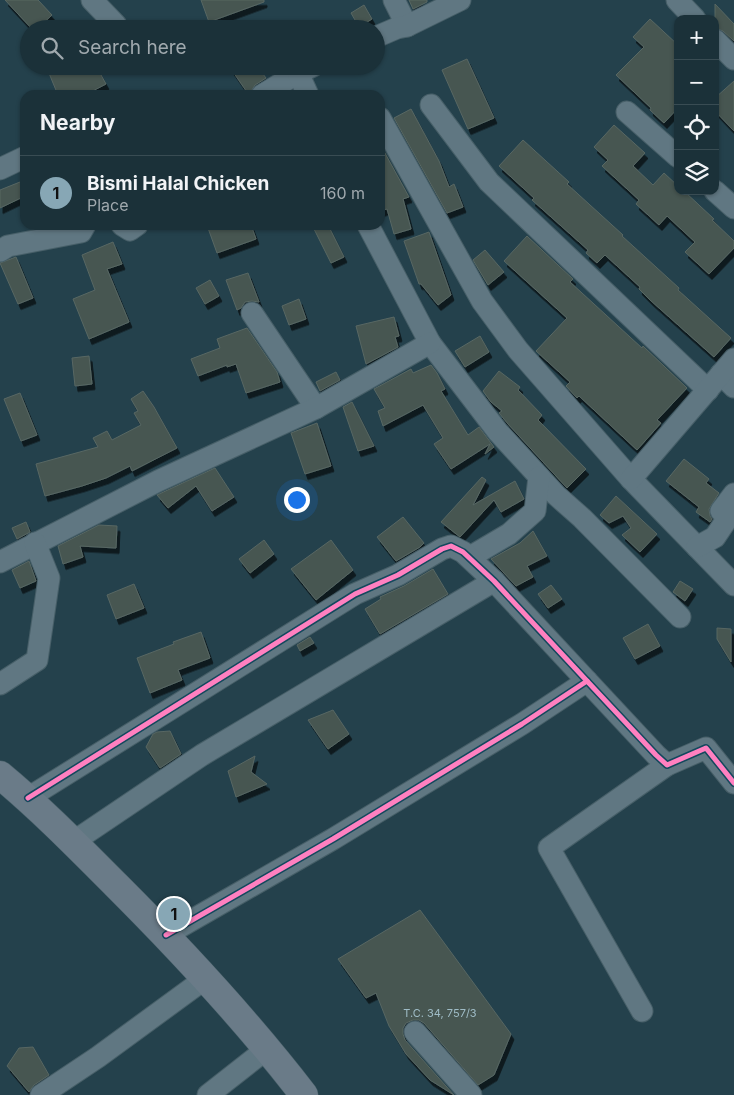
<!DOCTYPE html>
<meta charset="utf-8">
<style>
:root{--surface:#1b3139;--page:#283d44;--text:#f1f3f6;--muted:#a0a9ae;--line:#394c53;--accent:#87a7b5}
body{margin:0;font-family:Inter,sans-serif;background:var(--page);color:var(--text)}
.controls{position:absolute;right:15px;top:15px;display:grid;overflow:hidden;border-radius:10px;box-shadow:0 1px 4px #0004}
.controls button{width:45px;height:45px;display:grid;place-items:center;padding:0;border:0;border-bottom:1px solid var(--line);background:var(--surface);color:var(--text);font:25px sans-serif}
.you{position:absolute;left:296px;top:499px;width:18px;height:18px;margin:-12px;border:4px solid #fff;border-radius:50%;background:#1a73e8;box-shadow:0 0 0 8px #1a73e833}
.badge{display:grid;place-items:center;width:32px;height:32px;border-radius:50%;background:var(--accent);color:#111;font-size:16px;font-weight:700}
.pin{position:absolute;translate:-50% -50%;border:2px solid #fff;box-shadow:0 1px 5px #0006}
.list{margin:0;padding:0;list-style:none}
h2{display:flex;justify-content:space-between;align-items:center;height:65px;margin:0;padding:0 20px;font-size:21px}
h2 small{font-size:16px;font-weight:400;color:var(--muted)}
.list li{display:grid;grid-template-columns:32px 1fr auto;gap:15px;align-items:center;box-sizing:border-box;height:75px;padding:0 20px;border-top:1px solid var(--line)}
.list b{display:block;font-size:19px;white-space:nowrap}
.list p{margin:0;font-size:16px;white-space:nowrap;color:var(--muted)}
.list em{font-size:16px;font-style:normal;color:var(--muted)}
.icon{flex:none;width:28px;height:28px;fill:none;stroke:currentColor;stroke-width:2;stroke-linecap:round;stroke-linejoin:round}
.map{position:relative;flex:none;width:734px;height:1095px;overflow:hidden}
.search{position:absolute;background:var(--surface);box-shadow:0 1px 4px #0004;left:20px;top:20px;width:365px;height:55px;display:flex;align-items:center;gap:12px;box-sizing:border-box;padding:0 18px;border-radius:28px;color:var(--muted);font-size:19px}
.panel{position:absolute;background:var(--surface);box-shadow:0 1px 4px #0004;left:20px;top:90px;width:365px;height:140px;border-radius:15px}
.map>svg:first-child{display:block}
</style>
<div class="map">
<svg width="734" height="1095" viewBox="0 0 734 1095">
<defs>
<filter id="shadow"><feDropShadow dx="3" dy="5.5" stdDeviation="0" flood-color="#0009"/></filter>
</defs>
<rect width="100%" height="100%" fill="#24414c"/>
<g fill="#465651" stroke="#586763" filter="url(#shadow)">
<polygon points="5,0 38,0 52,15 37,29 32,29"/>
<polygon points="201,0 264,0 264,2 209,22"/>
<polygon points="409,0 427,0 427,2 413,9"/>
<polygon points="715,4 734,24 734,41 723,31 715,28"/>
<polygon points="364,5 372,19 359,27 351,13"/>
<polygon points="650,19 678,45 678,108 664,123 650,110 651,108 616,75 644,47 633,37"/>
<polygon points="467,59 494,118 468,129 442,70"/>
<polygon points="46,66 96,66 106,84 85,95 58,95"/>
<polygon points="229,66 257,66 266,78 255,85 249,95"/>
<polygon points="734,81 734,131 715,111 715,98"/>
<polygon points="411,109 439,161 449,187 454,184 463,207 447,213 394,118"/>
<polygon points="614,125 645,153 633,166 653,185 664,173 678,186 678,191 684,191 714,219 712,220 734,241 734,248 709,274 685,252 695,242 667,216 659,225 636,204 639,200 602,166 608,160 594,147"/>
<polygon points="523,140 569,182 567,184 623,235 622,236 679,288 678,290 731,338 714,357 650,300 639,289 640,287 605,255 597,263 586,253 588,250 532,200 534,198 499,166"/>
<polygon points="380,144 409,197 403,199 411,229 394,234 387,209 380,211"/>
<polygon points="25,180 25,196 0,208 0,190"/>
<polygon points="216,225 251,225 256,239 217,253 208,228"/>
<polygon points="312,225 328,225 344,257 331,263"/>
<polygon points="429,232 451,295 438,305 421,284 419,284 404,241"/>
<polygon points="527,236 573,279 570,282 642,348 643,346 687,388 657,420 661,423 637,450 579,396 577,398 566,386 570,382 536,351 567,318 504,261"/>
<polygon points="113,242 122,264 107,269 129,322 89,339 73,299 95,290 82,255"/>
<polygon points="485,250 504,272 488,285 473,260"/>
<polygon points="16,257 33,298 18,304 0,263"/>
<polygon points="248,273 259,302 252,301 245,302 241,308 237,310 226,280"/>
<polygon points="210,280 219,296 205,304 196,288"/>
<polygon points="299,299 306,319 289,325 282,306"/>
<polygon points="394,317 399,336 395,337 398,347 366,364 356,326"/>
<polygon points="247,328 277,372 280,382 246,393 236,364 227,367 227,365 198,376 191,359 220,348 217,339"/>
<polygon points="480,336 489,352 465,367 455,351"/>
<polygon points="89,356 92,384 75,386 72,358"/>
<polygon points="431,365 437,373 445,389 441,391 468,435 479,427 494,447 485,454 490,444 451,469 434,444 443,438 423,405 383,426 378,411 385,408 374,389 411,369 413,373"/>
<polygon points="499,371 520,387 518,390 542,415 538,420 586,469 567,488 508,424 499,413 502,411 491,402 483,391"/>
<polygon points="336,372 340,380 320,391 316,382"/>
<polygon points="143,391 154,407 177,448 132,471 130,466 106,478 82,486 45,496 36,464 98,447 93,438 107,431 112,440 141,425 134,413 138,411 131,399"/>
<polygon points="20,393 37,435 21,441 4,399"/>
<polygon points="352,402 374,446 358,451 343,407"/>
<polygon points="317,423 331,466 305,474 291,433"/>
<polygon points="684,459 709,479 706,483 719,493 709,509 710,516 712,519 710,522 696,512 699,507 666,481"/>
<polygon points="215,468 234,497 212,511 196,486 168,508 157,495"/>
<polygon points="482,477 486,480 473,505 515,481 524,499 501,512 494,500 460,537 441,522"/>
<polygon points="616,496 657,534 640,552 622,535 631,528 623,516 609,523 600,515"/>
<polygon points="403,517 424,543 420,547 396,561 377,537"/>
<polygon points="26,522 30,532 17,539 12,528"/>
<polygon points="99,525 117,526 116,548 80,546 83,557 63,564 58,546"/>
<polygon points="533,531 547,556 527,566 533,577 516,586 491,559 520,543"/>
<polygon points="264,540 274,554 250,573 239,559"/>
<polygon points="331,540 353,570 316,600 291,569"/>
<polygon points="29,561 36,581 20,588 12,570"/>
<polygon points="433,569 448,594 380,634 365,609 381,599 380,597 404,586"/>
<polygon points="680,581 693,589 685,601 673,592"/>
<polygon points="134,584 144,608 116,619 107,595"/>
<polygon points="551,585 562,599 548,608 538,594"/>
<polygon points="648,624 660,646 635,659 623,638"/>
<polygon points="717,628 731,629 731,662 717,639"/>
<polygon points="201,632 210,658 178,670 182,680 150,693 137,658 174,644 173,642"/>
<polygon points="310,637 314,643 300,651 297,645"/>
<polygon points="333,710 349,734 328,749 308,720"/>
<polygon points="170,731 181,754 160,768 146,747 153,734 157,732"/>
<polygon points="255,756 251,772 267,784 236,797 228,771"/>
<polygon points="420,910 511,1034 494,1075 478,1085 424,1023 419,1020 413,1020 406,1023 403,1028 403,1034 405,1040 454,1095 430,1080 406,1054 389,1026 376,993 366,998 338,959"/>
<polygon points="33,1047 49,1075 34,1085 29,1092 7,1066 19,1048"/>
</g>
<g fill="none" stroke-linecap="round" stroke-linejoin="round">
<defs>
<g id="street">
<polyline points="92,0 116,25"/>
<polyline points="394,0 407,26"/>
<polyline points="677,0 695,19"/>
<polyline points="376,37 397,28 407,26 460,0"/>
<polyline points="715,40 734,59"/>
<polyline points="262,95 298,73"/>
<polyline points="308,95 298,73 313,66"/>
<polyline points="431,105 489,182 708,390"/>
<polyline points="627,112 678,157"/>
<polyline points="380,118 482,301 518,350 631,479 734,585"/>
<polyline points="0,169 25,157"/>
<polyline points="715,191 734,208"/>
<polyline points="122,225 130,230 137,225"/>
<polyline points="368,225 430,343 498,432 556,495 582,518 680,617"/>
<polyline points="0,251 8,246 81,232 85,225"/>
<polyline points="252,313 316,408"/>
<polyline points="721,374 734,387"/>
<polyline points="631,479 734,359"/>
<polyline points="697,547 715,537 729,516 721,511 734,494"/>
<polyline points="470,557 509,534 535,511 539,477"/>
<polyline points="0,562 158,481 316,408 430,343"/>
<polyline points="0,684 37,660 49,578 35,543"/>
<polyline points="28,798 355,594 398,575 442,549 451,546 463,552 494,581 587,681"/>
<polyline points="73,842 202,755 494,581"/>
<polyline points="166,935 333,839 522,724 587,681 656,755 667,765 706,748 734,783"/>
<polyline points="642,1011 549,848 667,765"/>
<polyline points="415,1032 471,1095"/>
<polyline points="41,1095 98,1057 206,978"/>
<polyline points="208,1095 268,1048"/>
</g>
<path id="secondary" d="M0,775C41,809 78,847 116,885C183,952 247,1021 304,1095"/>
</defs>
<use href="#street" stroke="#475f68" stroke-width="23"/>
<use href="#secondary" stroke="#475f68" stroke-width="29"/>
<use href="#street" stroke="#607782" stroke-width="21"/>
<use href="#secondary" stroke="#6a7b88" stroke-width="28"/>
<defs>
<g id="cycleway">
<polyline points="28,798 355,594 398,575 442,549 451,546 463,552 494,581 587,681"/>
<polyline points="166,935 333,839 522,724 587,681 656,755 667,765 706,748 734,783"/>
</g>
</defs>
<use href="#cycleway" stroke="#13485d" stroke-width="8"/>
<use href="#cycleway" stroke="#ff80c0" stroke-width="5"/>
</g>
<g text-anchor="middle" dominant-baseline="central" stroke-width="4" stroke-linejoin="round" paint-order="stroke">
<g font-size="11" fill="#9fbcc6">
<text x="440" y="1013">T.C. 34, 757/3</text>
</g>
</g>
</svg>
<div class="controls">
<button>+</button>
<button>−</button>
<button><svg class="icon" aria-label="locate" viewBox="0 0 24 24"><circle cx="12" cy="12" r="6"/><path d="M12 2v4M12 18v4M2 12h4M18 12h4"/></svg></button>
<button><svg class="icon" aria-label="layers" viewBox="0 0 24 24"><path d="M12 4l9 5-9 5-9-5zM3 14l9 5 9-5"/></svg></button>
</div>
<div class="you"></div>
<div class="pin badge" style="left:174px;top:914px">1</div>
<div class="search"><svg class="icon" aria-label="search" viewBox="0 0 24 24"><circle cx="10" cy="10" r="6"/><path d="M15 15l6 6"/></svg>Search here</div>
<section class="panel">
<h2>Nearby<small></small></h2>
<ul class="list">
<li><span class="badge">1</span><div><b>Bismi Halal Chicken</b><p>Place</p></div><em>160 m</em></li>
</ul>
</section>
</div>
